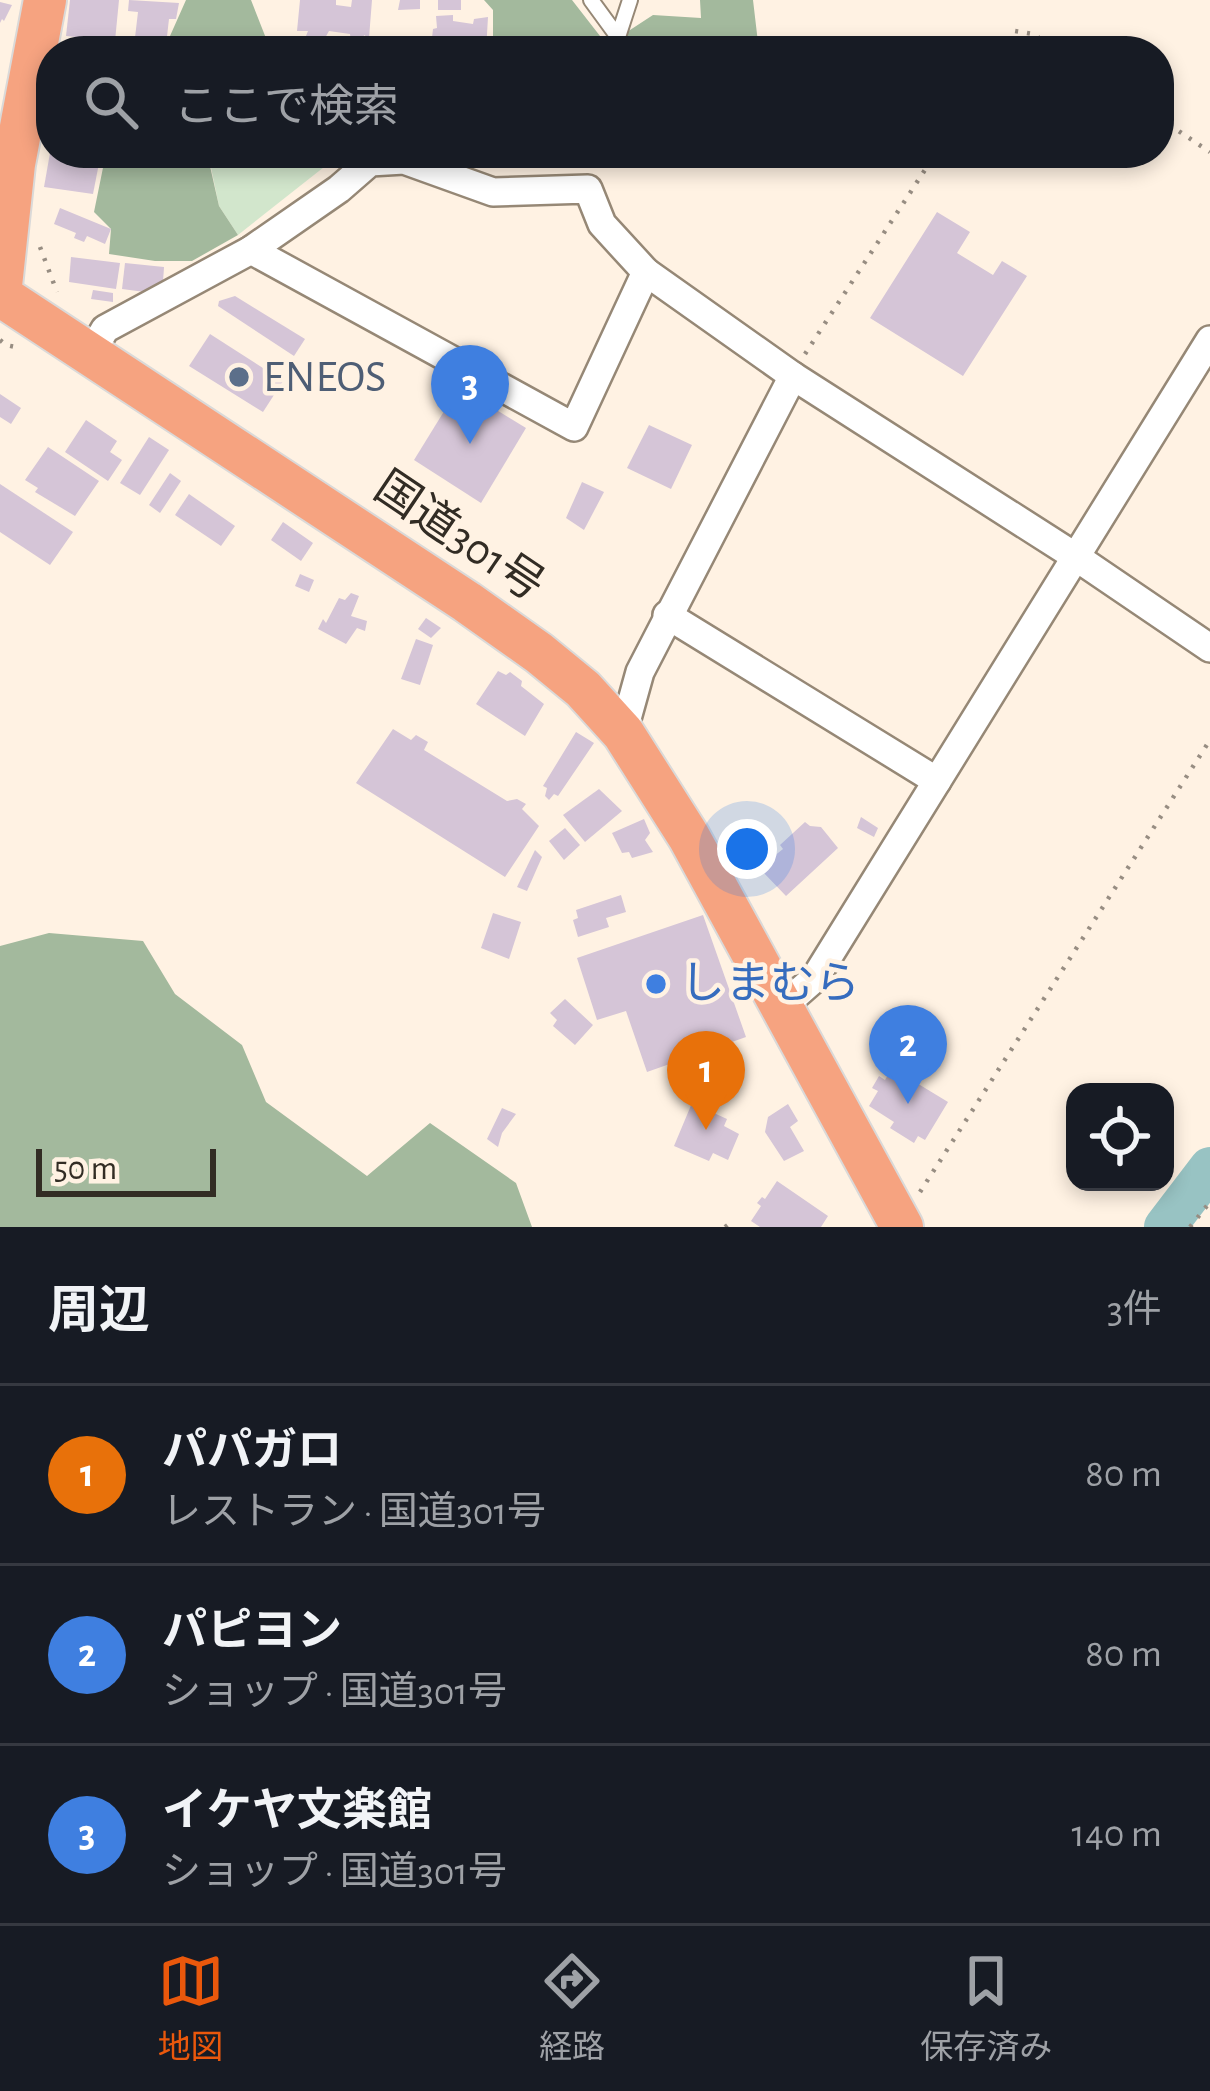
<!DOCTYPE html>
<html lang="ja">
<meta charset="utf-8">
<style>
:root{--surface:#171b24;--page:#20242c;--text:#f1f3f6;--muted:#9ea1a6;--line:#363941;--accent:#ea580c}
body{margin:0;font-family:"Alegreya Sans","Noto Sans JP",sans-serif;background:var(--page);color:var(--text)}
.controls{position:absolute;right:36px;bottom:36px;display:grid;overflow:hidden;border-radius:24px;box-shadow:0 6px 18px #0003}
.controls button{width:108px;height:108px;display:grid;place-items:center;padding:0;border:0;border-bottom:3px solid var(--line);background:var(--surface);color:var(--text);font:60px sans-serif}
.scale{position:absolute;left:36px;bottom:30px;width:180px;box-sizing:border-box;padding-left:12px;border:6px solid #322c24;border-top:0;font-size:33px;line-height:42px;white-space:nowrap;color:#322c24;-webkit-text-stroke:9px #fff2e3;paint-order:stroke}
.you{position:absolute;left:747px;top:849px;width:42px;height:42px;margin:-30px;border:9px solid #fff;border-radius:50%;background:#1a73e8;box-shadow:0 0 0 18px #1a73e833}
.badge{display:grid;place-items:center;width:78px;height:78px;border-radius:50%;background:var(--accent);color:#fff;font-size:39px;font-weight:700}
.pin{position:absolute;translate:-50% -99px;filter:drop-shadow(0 3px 6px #0008)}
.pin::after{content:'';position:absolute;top:63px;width:42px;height:36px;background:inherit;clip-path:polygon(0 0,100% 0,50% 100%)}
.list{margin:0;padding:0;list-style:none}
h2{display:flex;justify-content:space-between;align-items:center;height:156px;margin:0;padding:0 48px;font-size:51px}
h2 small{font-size:39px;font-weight:400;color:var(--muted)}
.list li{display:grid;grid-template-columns:78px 1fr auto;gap:36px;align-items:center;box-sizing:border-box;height:180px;padding:0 48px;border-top:3px solid var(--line)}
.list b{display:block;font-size:45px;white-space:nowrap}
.list p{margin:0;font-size:39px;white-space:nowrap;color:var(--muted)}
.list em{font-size:39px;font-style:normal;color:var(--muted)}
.icon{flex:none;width:66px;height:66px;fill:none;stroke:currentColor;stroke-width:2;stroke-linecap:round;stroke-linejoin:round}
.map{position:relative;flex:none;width:1210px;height:1227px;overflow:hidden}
.search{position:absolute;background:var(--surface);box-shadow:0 6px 18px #0003;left:36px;right:36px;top:36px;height:132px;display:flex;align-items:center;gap:30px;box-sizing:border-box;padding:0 42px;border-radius:48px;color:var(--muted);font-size:45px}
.sheet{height:696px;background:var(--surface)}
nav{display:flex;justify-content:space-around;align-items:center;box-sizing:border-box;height:168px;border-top:3px solid var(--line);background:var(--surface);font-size:33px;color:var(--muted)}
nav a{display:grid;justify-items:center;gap:6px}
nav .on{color:var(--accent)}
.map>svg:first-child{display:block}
</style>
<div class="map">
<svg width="1210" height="1227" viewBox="0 0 1210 1227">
<rect width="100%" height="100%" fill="#fff2e3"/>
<polygon fill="#d2e6cc" points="208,153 336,153 338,156 238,235 219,206"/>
<g fill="#a3b99d">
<polygon points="186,0 251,0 271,51 131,51 166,45"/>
<polygon points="484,0 572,0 607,45 653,15 701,18 700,0 753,0 759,51 493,51 493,10"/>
<polygon points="106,153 207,153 219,206 238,235 192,261 155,261 109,254 111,229 94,212"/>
<polygon points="49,933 143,941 175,994 242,1045 266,1102 367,1176 430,1123 516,1183 532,1227 0,1227 0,946"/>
</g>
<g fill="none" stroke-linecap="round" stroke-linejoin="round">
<polyline stroke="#98c3c3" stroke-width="42" points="1165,1227 1210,1168"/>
</g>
<g fill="#d5c5d7">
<polygon points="70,0 119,0 115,41 66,36"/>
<polygon points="129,0 179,3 176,19 169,19 166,45 149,43 148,47 134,46 138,12 128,11"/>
<polygon points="300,0 336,0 336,5 351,7 352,0 372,0 369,38 364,35 363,41 351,42 350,34 329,31 325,38 306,36 308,31 297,31"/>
<polygon points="400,0 420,0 420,9 398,10"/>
<rect x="438" y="0" width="23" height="10"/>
<polygon points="0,2 12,5 4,21 2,19 0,23"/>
<polygon points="453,15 453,21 473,24 474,19 488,17 486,51 440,51 439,48 431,47 433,29 437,28 436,16"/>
<polygon points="50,153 101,153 93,194 44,187"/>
<polygon points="465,153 485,153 483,164 464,161"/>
<polygon points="613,153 636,153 637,159 617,165"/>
<polygon points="60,208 111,229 105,244 87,236 84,242 74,238 76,233 54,224"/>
<polygon points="937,212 970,232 957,253 993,275 1002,261 1027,276 963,376 870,318"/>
<polygon points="71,257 120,263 116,289 69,282"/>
<polygon points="125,263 164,267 163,282 145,292 122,289"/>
<polygon points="93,290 113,293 113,302 91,299"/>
<polygon points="235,296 305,339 294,356 218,306 219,301"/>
<polygon points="210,334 283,381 263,412 189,366"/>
<polygon points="459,387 526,428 481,503 414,460"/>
<polygon points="0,394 21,408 11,424 0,417"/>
<polygon points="86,420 117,441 110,452 122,460 108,481 65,452"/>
<polygon points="649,425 692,445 671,489 627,468"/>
<polygon points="149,437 169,450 140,495 120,483"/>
<polygon points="48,447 99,481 75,516 35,492 38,488 25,480"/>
<polygon points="170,473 181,481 160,513 149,505"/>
<polygon points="582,482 604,492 584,530 566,518"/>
<polygon points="0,484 73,532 50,565 0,532"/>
<polygon points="189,494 235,526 221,546 175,515"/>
<polygon points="283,522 313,543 301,561 271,540"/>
<polygon points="300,574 314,580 309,592 295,586"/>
<polygon points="351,593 359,596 351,616 367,621 365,631 357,628 346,644 318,629 323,619 326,623 339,598 345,600"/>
<polygon points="426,618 441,628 431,638 418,629"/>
<polygon points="416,639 433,645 420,685 401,679"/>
<polygon points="498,671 506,675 510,672 522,681 521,686 544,704 525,736 476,704"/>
<polygon points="393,729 411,740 416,735 428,742 424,750 507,801 517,799 526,804 522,809 539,826 505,877 356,783"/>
<polygon points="576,732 594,743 558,796 554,794 549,800 545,796 547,788 543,786"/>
<polygon points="599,789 622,811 585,842 563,815"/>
<polygon points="861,817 878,828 874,837 857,828"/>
<polygon points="644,819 650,833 645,840 653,852 632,858 629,852 622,853 612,833"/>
<polygon points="805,822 810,826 821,827 838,848 786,896 759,868 783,849 780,845"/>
<polygon points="565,828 580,845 564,860 549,841"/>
<polygon points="535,850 542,857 527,891 517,887"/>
<polygon points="621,895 626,912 606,918 609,927 578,937 573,920 578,918 576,910"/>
<polygon points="493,913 521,922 509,959 481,948"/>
<polygon points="703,915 746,1037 647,1072 626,1011 597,1020 577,958"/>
<polygon points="565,999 593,1025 575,1045 553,1026 557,1020 550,1013"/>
<polygon points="892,1068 948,1102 925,1140 918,1136 914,1143 890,1128 894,1122 869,1106 878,1091 872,1088 879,1076 885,1080"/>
<polygon points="692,1103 727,1119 724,1126 739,1134 728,1160 713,1153 709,1161 674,1146"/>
<polygon points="788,1104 798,1121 790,1127 804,1151 784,1161 765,1132 768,1117"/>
<polygon points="502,1108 516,1114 502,1133 498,1147 487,1139"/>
<polygon points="777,1181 828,1216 821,1227 760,1227 751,1221 761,1206 757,1203 762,1197 765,1199"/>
</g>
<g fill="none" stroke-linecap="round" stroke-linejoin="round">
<defs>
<polyline id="service" points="591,0 618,37 630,0"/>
<g id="minor">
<polyline points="251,250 574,427 646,272"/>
<polyline points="90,355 105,329 251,250 339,189 370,162 404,160 493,192 588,189 602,224 646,272 793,376 1076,557 1210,648"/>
<polyline points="667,615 937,781"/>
<polyline points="623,733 640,672 793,376"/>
<polyline points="782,1007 815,978 1210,340"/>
</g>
<polyline id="trunk" points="45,0 14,164 0,295 467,602 539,653 583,689 623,733 689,837 902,1227"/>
</defs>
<use href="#service" stroke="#968876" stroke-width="18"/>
<use href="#minor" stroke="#968876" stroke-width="32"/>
<use href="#trunk" stroke="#dad9d8" stroke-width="46"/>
<g stroke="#978d82" stroke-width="4.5" stroke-dasharray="3 9" stroke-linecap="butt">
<polyline points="1002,51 1015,31 1033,34 1059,51"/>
<polyline points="1159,118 1210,152"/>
<polyline points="40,247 57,292"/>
<polyline points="0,340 6,345 20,348"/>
<polyline points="805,354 936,153"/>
<polyline points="920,1192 1210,740"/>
<polyline points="725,1227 729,1224 732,1227"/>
<polyline points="1190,1227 1210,1202"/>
</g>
<use href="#service" stroke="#fff" stroke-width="14"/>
<use href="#minor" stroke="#fff" stroke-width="27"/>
<use href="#trunk" stroke="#f6a380" stroke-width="42"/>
</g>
<circle fill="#5c6f8a" stroke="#fff2e3" stroke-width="4.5" cx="239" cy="377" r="12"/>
<circle fill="#3f7fe0" stroke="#fff2e3" stroke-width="4.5" cx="656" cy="984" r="12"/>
<g text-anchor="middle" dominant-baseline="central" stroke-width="9" stroke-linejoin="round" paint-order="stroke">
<g font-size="45" fill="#4e5e75" stroke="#fff2e3" text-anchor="start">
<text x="263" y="377">ENEOS</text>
</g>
<g font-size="45" fill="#322c24" stroke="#fff2e3">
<text transform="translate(459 537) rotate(34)">国道301号</text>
</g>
<g font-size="45" fill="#366cbe" stroke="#fff2e3" text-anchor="start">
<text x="680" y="984">しまむら</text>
</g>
</g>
</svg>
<div class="controls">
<button><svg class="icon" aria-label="locate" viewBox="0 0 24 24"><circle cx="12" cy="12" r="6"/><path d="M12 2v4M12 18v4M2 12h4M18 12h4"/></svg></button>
</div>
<div class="scale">50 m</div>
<div class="you"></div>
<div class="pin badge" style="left:706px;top:1130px;background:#e8710a">1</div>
<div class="pin badge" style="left:908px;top:1104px;background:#3f7fe0">2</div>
<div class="pin badge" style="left:470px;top:444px;background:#3f7fe0">3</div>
<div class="search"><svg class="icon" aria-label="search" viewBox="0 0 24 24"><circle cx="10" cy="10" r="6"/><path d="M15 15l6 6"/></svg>ここで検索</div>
</div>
<section class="sheet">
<h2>周辺<small>3件</small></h2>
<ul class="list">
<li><span class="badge" style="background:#e8710a">1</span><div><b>パパガロ</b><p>レストラン · 国道301号</p></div><em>80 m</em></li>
<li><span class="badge" style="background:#3f7fe0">2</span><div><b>パピヨン</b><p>ショップ · 国道301号</p></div><em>80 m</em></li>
<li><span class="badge" style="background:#3f7fe0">3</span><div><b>イケヤ文楽館</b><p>ショップ · 国道301号</p></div><em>140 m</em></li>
</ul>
</section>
<nav>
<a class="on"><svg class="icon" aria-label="map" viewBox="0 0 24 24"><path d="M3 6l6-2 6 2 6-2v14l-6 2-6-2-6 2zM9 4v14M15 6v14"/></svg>地図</a>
<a><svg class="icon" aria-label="directions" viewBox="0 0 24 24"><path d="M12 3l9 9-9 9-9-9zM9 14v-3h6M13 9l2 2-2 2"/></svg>経路</a>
<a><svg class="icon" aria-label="saved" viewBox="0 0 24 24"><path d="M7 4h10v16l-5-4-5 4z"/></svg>保存済み</a>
</nav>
